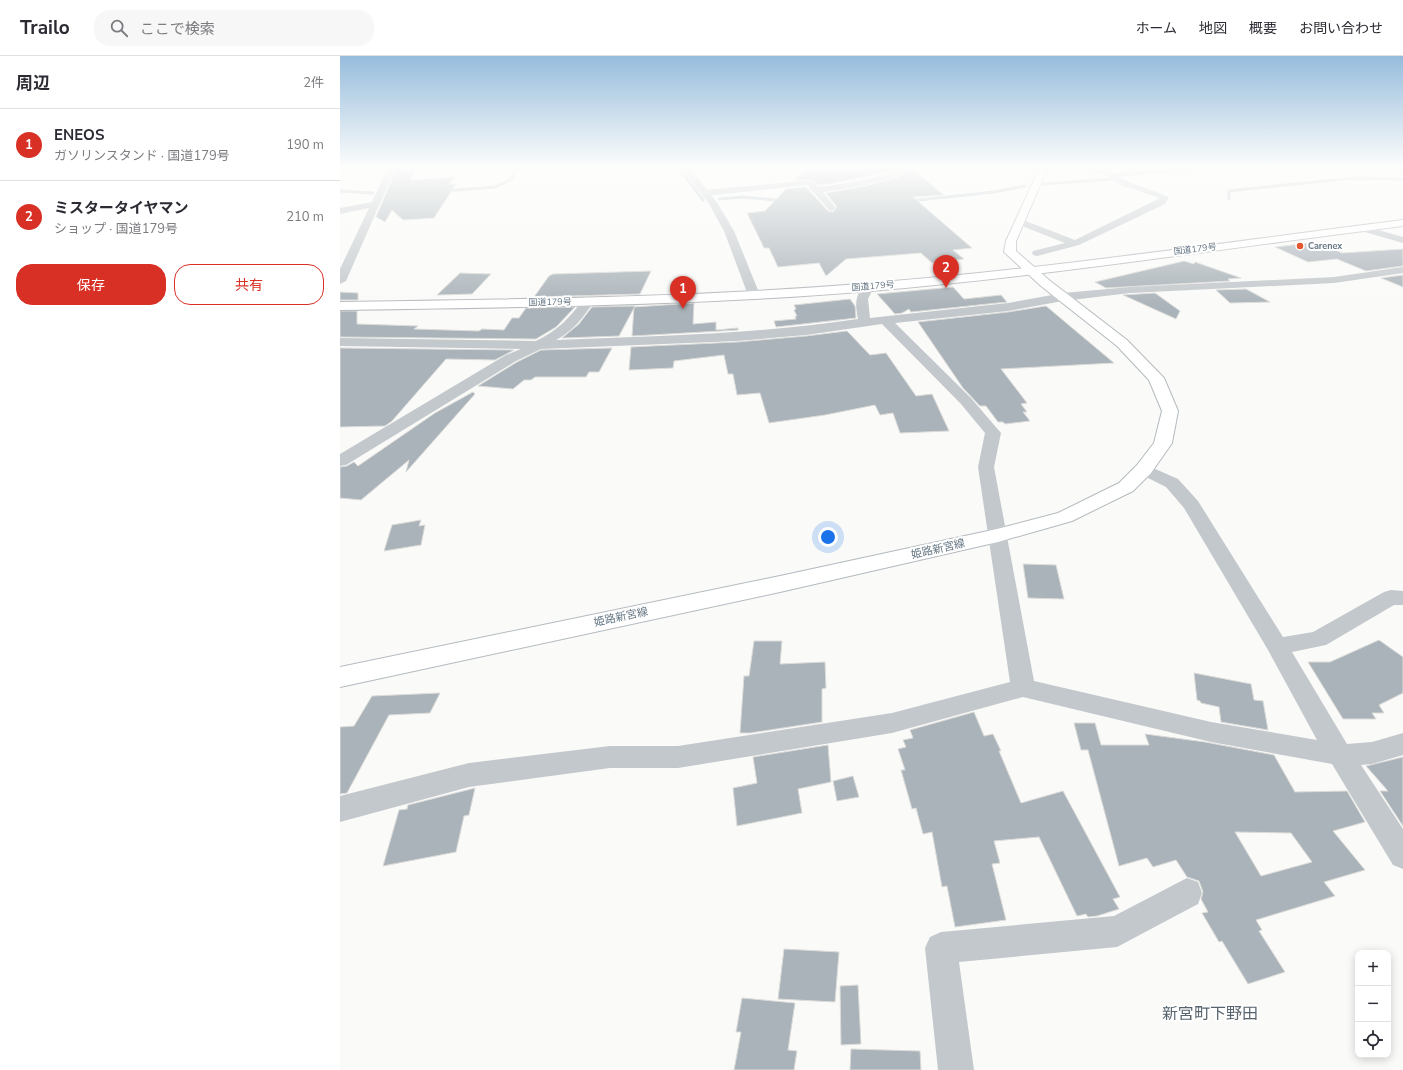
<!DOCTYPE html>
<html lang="ja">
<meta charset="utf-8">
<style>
:root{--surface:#fff;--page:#f7f7f7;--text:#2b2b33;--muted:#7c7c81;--line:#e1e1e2;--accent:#d93025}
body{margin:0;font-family:"Nunito Sans","Noto Sans JP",sans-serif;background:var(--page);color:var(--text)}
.controls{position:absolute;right:12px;bottom:12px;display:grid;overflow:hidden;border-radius:8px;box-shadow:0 2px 10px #0003}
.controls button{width:36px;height:36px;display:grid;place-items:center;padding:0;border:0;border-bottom:1px solid var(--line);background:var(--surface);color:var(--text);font:20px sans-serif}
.you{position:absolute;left:488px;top:481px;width:14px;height:14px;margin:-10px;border:3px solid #fff;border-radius:50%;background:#1a73e8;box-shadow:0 0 0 6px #1a73e833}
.badge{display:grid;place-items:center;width:26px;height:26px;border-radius:50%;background:var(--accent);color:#fff;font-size:13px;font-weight:700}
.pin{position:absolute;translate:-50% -33px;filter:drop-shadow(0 1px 2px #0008)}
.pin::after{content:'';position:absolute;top:21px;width:14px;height:12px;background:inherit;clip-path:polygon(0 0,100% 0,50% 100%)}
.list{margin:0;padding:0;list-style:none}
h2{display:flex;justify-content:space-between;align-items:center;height:52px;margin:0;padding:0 16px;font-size:17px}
h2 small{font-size:13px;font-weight:400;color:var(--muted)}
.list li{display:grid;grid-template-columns:26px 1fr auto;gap:12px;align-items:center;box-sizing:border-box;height:72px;padding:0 16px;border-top:1px solid var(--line)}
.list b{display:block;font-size:15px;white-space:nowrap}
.list p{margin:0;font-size:13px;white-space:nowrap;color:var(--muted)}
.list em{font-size:13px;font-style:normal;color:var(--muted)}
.actions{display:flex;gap:8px;padding:12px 16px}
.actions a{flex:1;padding:9px 0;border:1px solid var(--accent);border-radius:16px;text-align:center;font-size:14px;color:var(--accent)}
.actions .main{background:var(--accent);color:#fff}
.icon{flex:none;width:22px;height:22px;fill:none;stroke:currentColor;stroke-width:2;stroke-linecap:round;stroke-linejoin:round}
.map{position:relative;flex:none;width:1063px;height:1014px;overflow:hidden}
header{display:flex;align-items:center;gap:24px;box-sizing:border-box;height:56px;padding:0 20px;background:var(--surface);border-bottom:1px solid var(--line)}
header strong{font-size:19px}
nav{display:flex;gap:22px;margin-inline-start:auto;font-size:14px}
.search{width:280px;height:36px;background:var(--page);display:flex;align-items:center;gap:10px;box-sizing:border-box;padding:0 14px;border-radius:16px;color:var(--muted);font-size:15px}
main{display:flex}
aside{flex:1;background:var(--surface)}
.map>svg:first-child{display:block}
</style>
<header>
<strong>Trailo</strong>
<div class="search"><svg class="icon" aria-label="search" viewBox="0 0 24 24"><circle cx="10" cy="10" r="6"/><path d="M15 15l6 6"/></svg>ここで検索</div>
<nav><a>ホーム</a><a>地図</a><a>概要</a><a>お問い合わせ</a></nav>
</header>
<main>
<aside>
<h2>周辺<small>2件</small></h2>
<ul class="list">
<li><span class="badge">1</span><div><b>ENEOS</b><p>ガソリンスタンド · 国道179号</p></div><em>190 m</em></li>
<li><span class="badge">2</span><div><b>ミスタータイヤマン</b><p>ショップ · 国道179号</p></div><em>210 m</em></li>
</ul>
<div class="actions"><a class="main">保存</a><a>共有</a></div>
</aside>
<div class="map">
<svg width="1063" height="1014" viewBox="0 0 1063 1014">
<rect width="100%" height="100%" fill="#fafaf8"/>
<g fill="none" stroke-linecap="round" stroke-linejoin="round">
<g stroke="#bbc7cb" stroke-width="3">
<polyline points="338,111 363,144"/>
<polyline points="851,113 874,111"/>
<polyline points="703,128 775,123"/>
<polyline points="0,135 33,137"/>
<polyline points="104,135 155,131 172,123 176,111"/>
<polyline points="379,143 403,141 445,145"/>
<polyline points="889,143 889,135 906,133 1015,122 1063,123"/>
<polyline points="569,145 654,136 685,130"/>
</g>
</g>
<g fill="#aab3b9" stroke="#dcdcda" fill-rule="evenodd">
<polygon points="57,111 78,111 70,124 115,121 109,128 116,128 94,162 63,164 52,154 45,166 36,161"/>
<polygon points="468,111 552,111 550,116 488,128 479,129 472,124 455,124"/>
<polygon points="572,113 604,139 573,141 632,192 613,194 624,203 592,207 581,197 506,203 486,220 479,207 438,211 429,192 424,192 407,157 425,155 446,133 466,131 488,155 493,156 497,151 486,137 526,130 558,121 560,117"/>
<polygon points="977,186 1002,197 1063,193 1063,210 1026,215 997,203 968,206 935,191"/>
<polygon points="844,205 854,208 855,206 901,222 888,223 890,225 766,232 755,226"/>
<polygon points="311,215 300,238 194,241 209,220 213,218"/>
<polygon points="120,217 151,218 132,238 97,239"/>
<polygon points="1063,219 1063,231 1041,222"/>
<polygon points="613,231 624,243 661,239 667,246 571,256 569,253 562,257 555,258 537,238"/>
<polygon points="906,233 930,246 890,247 876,234"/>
<polygon points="0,236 18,237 18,244 0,244"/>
<polygon points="815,237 840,255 836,263 783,239"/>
<polygon points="510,243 515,250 516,262 436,271 434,265 456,263 455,260 457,260 454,254 456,253 454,249"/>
<polygon points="354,247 353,268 376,266 376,274 398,272 398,274 292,280 294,251"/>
<polygon points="295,250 279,280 222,282 239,268 252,251"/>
<polygon points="706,250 774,307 661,313 687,347 681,348 687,356 683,356 690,365 665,368 663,366 658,366 646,350 640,350 623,332 578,266 668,256"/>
<polygon points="235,251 216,271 196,283 0,281 0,255 17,255 17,268 78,270 74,273 139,275 142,273 164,274 172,262 179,262 186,252"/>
<polygon points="507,275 530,299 546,297 576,340 592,338 609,375 560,377 553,357 540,359 535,349 485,359 429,367 420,337 397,339 393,318 388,318 384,299 334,305 333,312 289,314 291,291 397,286 466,280"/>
<polygon points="0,292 174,294 155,304 106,303 52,365 45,370 0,371"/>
<polygon points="272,292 259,316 249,316 246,321 195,321 191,324 184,324 173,333 138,330 177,306 201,294"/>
<polygon points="133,336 135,338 66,416 69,404 21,444 0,442 0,411 7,410 14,406 18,410 95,357"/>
<polygon points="81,464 79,470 85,469 81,489 44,495 52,469"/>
<polygon points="683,508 716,509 724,543 688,542"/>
<polygon points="1039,584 1063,601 1063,637 1039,649 1044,657 1032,657 1036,663 1003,663 968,606 990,606"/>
<polygon points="414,585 442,585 440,608 485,606 486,632 482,633 482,666 410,677 400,677 404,620 409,620"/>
<polygon points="854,617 911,628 914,644 923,645 928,674 881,666 879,651 861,647 860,645 857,644"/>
<polygon points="100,637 90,657 49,659 7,737 0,738 0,671 14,670 32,640"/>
<polygon points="634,656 644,680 653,678 661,695 659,695 681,747 723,735 780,841 773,843 779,853 757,860 748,861 746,858 737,860 699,781 654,785 660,807 652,808 666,864 615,871 607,830 602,831 592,776 583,778 576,752 572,753 561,714 565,714 558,693 566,691 563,684 573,682 570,674"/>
<path d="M734,667H755L761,689H809L805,678L865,686L934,699L955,736L1007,735L1025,766L993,775L1025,814L984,826L995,840L916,864L922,874L919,875L945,916L908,928L882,885L879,886L862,857L868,856L861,843L863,836L859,825L847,821L836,804L813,811L807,802L779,810L748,694H741ZM895,776L951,777L972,806L921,820Z"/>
<polygon points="488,689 491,726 458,733 462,757 397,770 393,732 417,727 413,701"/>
<polygon points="1063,701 1063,770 1040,735 1048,735 1026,710"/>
<polygon points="513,720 519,741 497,745 493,725"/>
<polygon points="135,732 129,759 124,760 116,796 43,810 59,754 67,753 68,749"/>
<polygon points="444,893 499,896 495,946 438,943"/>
<polygon points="518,929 521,988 501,989 500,930"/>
<polygon points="402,942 455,947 448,994 457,995 454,1014 394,1014 401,976 396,976"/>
<polygon points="511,993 580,995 581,1014 510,1014"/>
</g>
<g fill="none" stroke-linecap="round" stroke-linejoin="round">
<defs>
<polygon id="secondary" points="700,111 708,111 676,185 676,195 709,224 787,284 824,322 838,355 832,387 811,417 793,435 732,465 658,486 440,536 0,631 0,611 440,520 657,473 718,457 779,427 797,409 814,387 822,355 809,324 777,290 701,230 664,196 666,185"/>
<path id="trunk" d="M1063,164V170C886,192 709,220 531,235C354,250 177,251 0,254V246C177,243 354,242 530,227C709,213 886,186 1063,164Z"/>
</defs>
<use href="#secondary" stroke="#b3babf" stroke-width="2"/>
<use href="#trunk" stroke="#b4b9bd" stroke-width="2"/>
<g fill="#c3c8cc" fill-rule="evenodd">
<polygon points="0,111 15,111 11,113 0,113"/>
<polygon points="48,111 56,111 6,225 0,228 0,213 29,152 0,158 0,152 32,146"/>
<path d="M561,111H574L559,116L558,120L526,129L483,136L496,152L492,155L489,154L467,129L365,140L361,137L365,134L461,125H472L479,131C503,128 527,124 551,117L552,112Z"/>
<polygon points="747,111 756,111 774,117 838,111 861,111 857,113 780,121 784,124 829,141 825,148 739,189 697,200 693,199 692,197 693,195 725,187 677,168 677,164 683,164 735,184 820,142 778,128 770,121 747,113"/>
<polygon points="1058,111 1063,111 1063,113 1059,113"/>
<polygon points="1021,169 1063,181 1063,187 1018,174 1018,170"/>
<path d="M1063,211V217L994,227L790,237L723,245L668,255L555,267L631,342L661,377L654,411L694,625L871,666L977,684L928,594L844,452L826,431L798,417L795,413L798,409L804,408L838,423L858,445L943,581L973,576L1044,536L1051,534L1063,535V549H1054L986,589L952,596L1007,688L1032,686L1063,677V699L1032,708L1021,709L1063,773V813L1053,809L992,708L871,686L683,641L552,677L338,712H270L129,731L0,766V740L129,707L270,690H338L552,657L670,626L638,411L645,377L621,348L542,268L466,279L397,285L201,293L176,305L6,409L0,410V398L166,299L181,293L0,290V282L196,285C217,275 231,261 244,242L248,241L254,245C244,261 233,275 216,284C317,280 418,278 518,263C515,249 515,240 524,229L528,228L534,231L528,243L530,262L668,247L723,237L790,231L994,221Z"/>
<polygon points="847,822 858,826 862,837 858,848 777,891 619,906 634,1014 598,1014 585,892 590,881 601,876 774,860"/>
</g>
<polygon fill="#c3c8cc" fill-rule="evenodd" points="341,111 349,111 376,145 394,175 420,239 419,242 409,242 408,239 384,175 369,148"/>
<use href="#secondary" fill="#fff" fill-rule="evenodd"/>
<use href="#trunk" fill="#fff" fill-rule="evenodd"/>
</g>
<linearGradient id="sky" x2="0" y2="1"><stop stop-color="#96bcdc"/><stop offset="0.44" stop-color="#fdfdfc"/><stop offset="1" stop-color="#fdfdfc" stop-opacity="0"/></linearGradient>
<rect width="1063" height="252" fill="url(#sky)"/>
<circle fill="#e4572e" stroke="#fff" stroke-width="1.5" cx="960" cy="190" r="4"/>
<g text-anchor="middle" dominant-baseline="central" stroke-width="4" stroke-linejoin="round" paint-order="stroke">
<g font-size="9" font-weight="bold" fill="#657683" stroke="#fff" text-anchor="start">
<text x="968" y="190">Carenex</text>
</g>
<g font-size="9" fill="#657683" stroke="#fff">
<text transform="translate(855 193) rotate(-7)">国道179号</text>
<text transform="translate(533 230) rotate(-5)">国道179号</text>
<text transform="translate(210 246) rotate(-1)">国道179号</text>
</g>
<g font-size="11" fill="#657683" stroke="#fff">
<text transform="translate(598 493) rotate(-13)">姫路新宮線</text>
<text transform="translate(281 561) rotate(-12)">姫路新宮線</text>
</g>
<g font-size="16" fill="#57646e" stroke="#fff">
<text x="870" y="958">新宮町下野田</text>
</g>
</g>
</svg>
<div class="controls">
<button>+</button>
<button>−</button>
<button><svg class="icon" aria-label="locate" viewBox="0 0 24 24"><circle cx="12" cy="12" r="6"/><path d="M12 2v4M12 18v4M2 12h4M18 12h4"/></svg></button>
</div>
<div class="you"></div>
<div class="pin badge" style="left:343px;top:253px">1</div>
<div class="pin badge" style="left:606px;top:232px">2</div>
</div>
</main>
